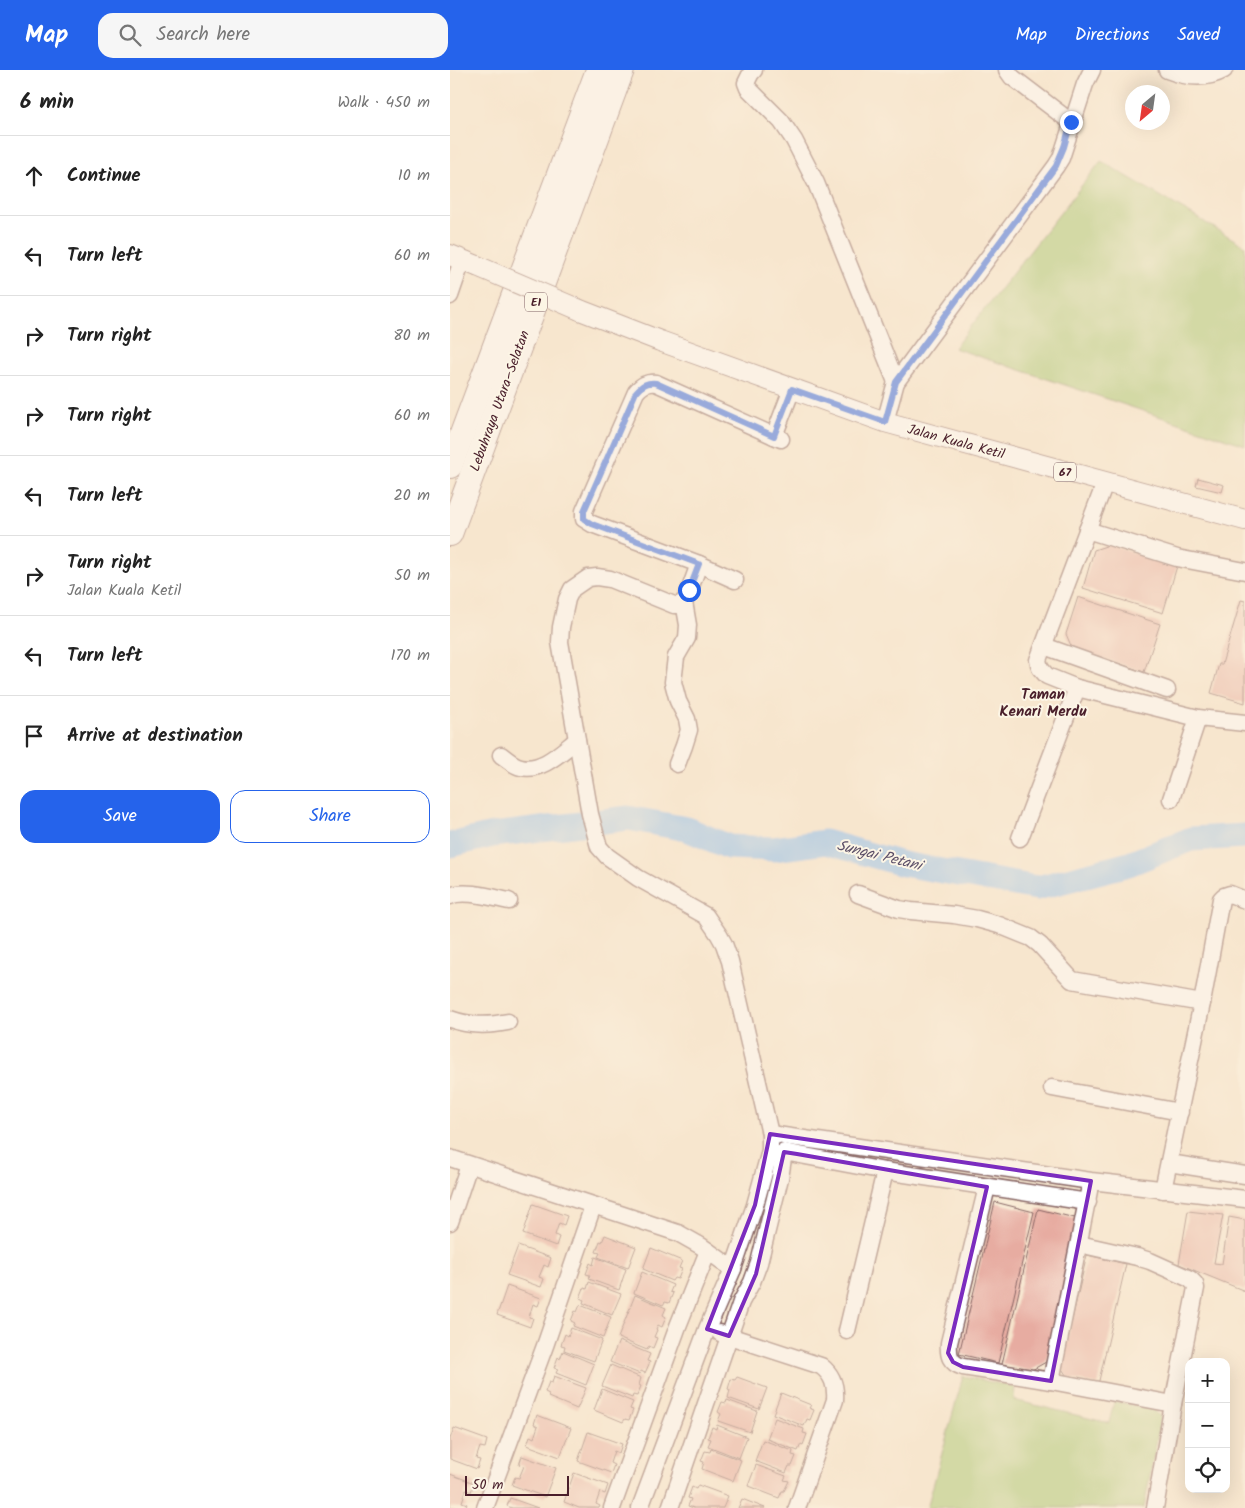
<!DOCTYPE html>
<meta charset="utf-8">
<style>
:root{--surface:#fff;--page:#f6f6f6;--text:#222;--muted:#767676;--line:#e0e0e0;--accent:#2563eb}
body{margin:0;font-family:Kalam,sans-serif;background:var(--page);color:var(--text)}
.controls{position:absolute;right:15px;bottom:15px;display:grid;overflow:hidden;border-radius:10px;box-shadow:0 5px 20px #0002}
.controls button{width:45px;height:45px;display:grid;place-items:center;padding:0;border:0;border-bottom:1px solid var(--line);background:var(--surface);color:var(--text);font:25px sans-serif}
.compass{position:absolute;left:675px;top:15px;width:45px;height:45px;border-radius:50%;background:var(--surface);box-shadow:0 5px 20px #0002;rotate:209deg}
.scale{position:absolute;left:15px;bottom:12px;width:104px;box-sizing:border-box;padding-left:5px;border:2px solid #4a1f2b;border-top:0;font-size:14px;line-height:18px;white-space:nowrap;color:#4a1f2b;-webkit-text-stroke:4px #fcf5e5;paint-order:stroke}
.stop{position:absolute;width:15px;height:15px;margin:-11px;border:4px solid #2563eb;border-radius:50%;background:#fff}
.stop.end{background:#2563eb;border-color:#fff;box-shadow:0 1px 5px #0008}
.list{margin:0;padding:0;list-style:none}
h2{display:flex;justify-content:space-between;align-items:center;height:65px;margin:0;padding:0 20px;font-size:21px}
h2 small{font-size:16px;font-weight:400;color:var(--muted)}
.list li{display:grid;grid-template-columns:32px 1fr auto;gap:15px;align-items:center;box-sizing:border-box;height:80px;padding:0 20px;border-top:1px solid var(--line)}
.list b{display:block;font-size:19px;white-space:nowrap}
.list p{margin:0;font-size:16px;white-space:nowrap;color:var(--muted)}
.list em{font-size:16px;font-style:normal;color:var(--muted)}
.actions{display:flex;gap:10px;padding:15px 20px}
.actions a{flex:1;padding:11px 0;border:1px solid var(--accent);border-radius:15px;text-align:center;font-size:18px;color:var(--accent)}
.actions .main{background:var(--accent);color:#fff}
.icon{flex:none;width:28px;height:28px;fill:none;stroke:currentColor;stroke-width:2;stroke-linecap:round;stroke-linejoin:round}
.map{position:relative;flex:none;width:795px;height:1438px;overflow:hidden}
header{display:flex;align-items:center;gap:30px;box-sizing:border-box;height:70px;padding:0 25px;background:var(--accent);color:#fff}
header strong{font-size:24px}
nav{display:flex;gap:28px;margin-inline-start:auto;font-size:18px}
.search{width:350px;height:45px;background:var(--page);display:flex;align-items:center;gap:12px;box-sizing:border-box;padding:0 18px;border-radius:15px;color:var(--muted);font-size:19px}
main{display:flex}
aside{flex:1;background:var(--surface)}
.map>svg:first-child{display:block}
</style>
<header>
<strong>Map</strong>
<div class="search"><svg class="icon" aria-label="search" viewBox="0 0 24 24"><circle cx="10" cy="10" r="6"/><path d="M15 15l6 6"/></svg>Search here</div>
<nav><a>Map</a><a>Directions</a><a>Saved</a></nav>
</header>
<main>
<aside>
<h2>6 min<small>Walk · 450 m</small></h2>
<ul class="list">
<li><svg class="icon" aria-label="ahead" viewBox="0 0 24 24"><path d="M12 20V5M6 11l6-6 6 6"/></svg><div><b>Continue</b></div><em>10 m</em></li>
<li><svg class="icon" aria-label="left" viewBox="0 0 24 24"><path d="M17 20v-9H6M10 6l-5 5 5 5"/></svg><div><b>Turn left</b></div><em>60 m</em></li>
<li><svg class="icon" aria-label="right" viewBox="0 0 24 24"><path d="M7 20v-9h11M14 6l5 5-5 5"/></svg><div><b>Turn right</b></div><em>80 m</em></li>
<li><svg class="icon" aria-label="right" viewBox="0 0 24 24"><path d="M7 20v-9h11M14 6l5 5-5 5"/></svg><div><b>Turn right</b></div><em>60 m</em></li>
<li><svg class="icon" aria-label="left" viewBox="0 0 24 24"><path d="M17 20v-9H6M10 6l-5 5 5 5"/></svg><div><b>Turn left</b></div><em>20 m</em></li>
<li><svg class="icon" aria-label="right" viewBox="0 0 24 24"><path d="M7 20v-9h11M14 6l5 5-5 5"/></svg><div><b>Turn right</b><p>Jalan Kuala Ketil</p></div><em>50 m</em></li>
<li><svg class="icon" aria-label="left" viewBox="0 0 24 24"><path d="M17 20v-9H6M10 6l-5 5 5 5"/></svg><div><b>Turn left</b></div><em>170 m</em></li>
<li><svg class="icon" aria-label="arrive" viewBox="0 0 24 24"><path d="M6 21V4h12l-3 4 3 4H6"/></svg><div><b>Arrive at destination</b></div></li>
</ul>
<div class="actions"><a class="main">Save</a><a>Share</a></div>
</aside>
<div class="map">
<svg width="795" height="1438" viewBox="0 0 795 1438">
<rect width="100%" height="100%" fill="#fcf5e5"/>
<filter id="ink" filterUnits="userSpaceOnUse"><feTurbulence type="fractalNoise" baseFrequency=".02" numOctaves="2"/><feDisplacementMap in="SourceGraphic" scale="10" xChannelSelector="R" yChannelSelector="G"/><feConvolveMatrix kernelMatrix="1 2 1 2 8 2 1 2 1" color-interpolation-filters="sRGB"/></filter>
<filter id="wash" filterUnits="userSpaceOnUse"><feTurbulence type="fractalNoise" baseFrequency=".0096" numOctaves="4" result="noise"/><feDisplacementMap in="SourceGraphic" scale="20" xChannelSelector="R" yChannelSelector="G"/><feGaussianBlur stdDeviation="1.12" result="paint"/><feColorMatrix in="noise" values="0 0 0 0 0 0 0 0 0 0 0 0 0 0 0 0 0 1.4 0 .05"/><feComposite in="paint" operator="in"/></filter>
<g filter="url(#wash)">
<rect width="100%" height="100%" fill="#f7e6ce"/>
<g fill="#a6c973" stroke="#78744f">
<polygon points="651,91 795,176 795,375 504,278"/>
<polygon points="513,1306 565,1317 564,1330 659,1353 664,1332 702,1338 711,1347 694,1438 477,1438"/>
</g>
<g fill="none" stroke-linecap="round" stroke-linejoin="round">
<polyline stroke="#82bbf3" stroke-width="25" points="0,775 43,765 178,748 237,759 279,777 324,779 375,772 453,794 587,818 679,794 741,769 795,766"/>
</g>
<g id="blocks">
<g fill="#e7aca1">
<polygon points="748,408 774,415 772,422 746,416"/>
<polygon points="659,475 727,496 713,543 633,518 644,480"/>
<polygon points="628,527 710,554 694,602 622,578 616,564"/>
<polygon points="791,530 795,531 795,633 761,623 769,594 772,594"/>
<polygon points="545,1132 584,1142 548,1293 509,1284"/>
<polygon points="83,1134 117,1146 114,1155 109,1153 105,1165 109,1167 106,1176 73,1164"/>
<polygon points="588,1139 629,1149 596,1292 580,1301 552,1294"/>
<polygon points="738,1141 773,1145 764,1193 772,1194 779,1147 795,1150 795,1221 729,1194"/>
<polygon points="155,1165 186,1177 178,1198 148,1187 150,1183 146,1182 150,1171 152,1172"/>
<polygon points="68,1176 101,1188 98,1197 94,1195 89,1207 94,1209 91,1217 57,1205"/>
<polygon points="201,1178 232,1191 229,1198 232,1199 228,1209 224,1208 222,1211 193,1199"/>
<polygon points="637,1185 676,1194 648,1315 618,1308 611,1297"/>
<polygon points="145,1187 176,1199 169,1220 139,1209 140,1205 136,1204 140,1193 143,1195"/>
<polygon points="192,1202 223,1215 220,1222 223,1223 219,1233 215,1232 213,1235 184,1223"/>
<polygon points="139,1212 171,1224 162,1245 133,1233 134,1230 130,1228 134,1218 137,1219"/>
<polygon points="57,1216 91,1228 88,1236 83,1234 79,1247 83,1248 80,1257 47,1245"/>
<polygon points="185,1225 216,1238 213,1245 216,1247 212,1257 208,1255 206,1259 207,1260 204,1267 207,1268 203,1278 199,1276 197,1280 168,1268"/>
<polygon points="130,1235 161,1247 153,1268 123,1256 125,1253 121,1251 125,1241 127,1242"/>
<polygon points="121,1258 152,1270 144,1291 114,1280 115,1276 111,1275 115,1264 118,1266"/>
<polygon points="169,1271 200,1284 197,1291 200,1292 195,1303 191,1301 190,1304 160,1292"/>
<polygon points="113,1281 144,1294 136,1315 106,1303 108,1299 104,1298 108,1287 110,1289"/>
<polygon points="161,1295 191,1308 189,1315 191,1316 187,1326 183,1325 182,1328 152,1316"/>
<polygon points="104,1306 136,1318 127,1339 98,1327 99,1324 95,1322 99,1312 102,1313"/>
<polygon points="287,1307 317,1318 309,1339 278,1328 280,1320 278,1319 281,1309 285,1310"/>
<polygon points="152,1319 183,1332 180,1339 183,1340 179,1350 175,1349 173,1352 144,1340"/>
<polygon points="331,1323 361,1335 359,1338 364,1340 360,1350 357,1349 354,1356 323,1344"/>
<polygon points="277,1330 307,1341 300,1362 268,1351 271,1344 268,1342 272,1332 276,1333"/>
<polygon points="87,1345 121,1358 110,1387 77,1375 80,1366 84,1368 88,1356 84,1354"/>
<polygon points="325,1348 354,1359 353,1363 357,1364 353,1375 351,1374 348,1381 317,1369"/>
<polygon points="267,1355 297,1367 289,1388 258,1376 261,1369 258,1368 262,1357 266,1359"/>
<polygon points="4,1358 37,1370 35,1378 30,1377 26,1389 30,1390 27,1399 0,1389 0,1369"/>
<polygon points="138,1362 172,1374 169,1383 164,1381 160,1393 164,1395 161,1403 128,1391"/>
<polygon points="313,1370 343,1381 342,1385 346,1386 342,1396 339,1396 336,1403 305,1391"/>
<polygon points="261,1379 291,1390 283,1411 252,1399 254,1392 251,1391 255,1381 260,1382"/>
<polygon points="72,1386 106,1398 95,1427 62,1415 65,1407 69,1408 74,1396 69,1395"/>
<polygon points="306,1395 336,1406 334,1410 339,1411 334,1421 332,1421 329,1428 298,1416"/>
<polygon points="124,1403 158,1415 155,1424 150,1422 146,1434 150,1436 149,1438 129,1438 114,1432"/>
<polygon points="0,1404 24,1413 21,1422 16,1420 12,1432 17,1434 15,1438 0,1437"/>
<polygon points="248,1415 278,1426 273,1438 244,1438 238,1436 241,1429 238,1428 242,1417 246,1419"/>
<polygon points="60,1428 88,1438 62,1438 57,1436"/>
<polygon points="292,1429 315,1438 288,1438"/>
</g>
</g>
</g>
<g filter="url(#ink)">
<use href="#blocks" fill-opacity="0" stroke="#876564" stroke-width="1"/>
<g fill="none" stroke-linecap="round" stroke-linejoin="round">
<defs>
<g id="minor">
<polyline points="304,0 301,3 296,13 298,18 331,51 344,70 366,113 446,312"/>
<polyline points="557,0 562,7 621,52"/>
<path d="M717,0C735,7 756,10 774,0"/>
<polyline points="0,226 12,191"/>
<polyline points="435,352 446,312 606,96 611,88 635,14 642,0"/>
<polyline points="324,366 342,319"/>
<polyline points="655,413 588,590 590,598 597,606 627,618 748,648 795,653"/>
<polyline points="637,460 727,488 795,501"/>
<path d="M285,510L249,494L142,454L134,449V441L186,322C192,315 197,312 206,313L331,369"/>
<polyline points="594,576 717,620"/>
<path d="M51,685C57,689 64,696 71,697C92,702 112,681 127,670"/>
<polyline points="227,694 234,676 239,660 237,649 228,631 223,612 226,587 237,568 238,555 234,532"/>
<polyline points="721,729 748,648"/>
<polyline points="570,768 627,618"/>
<polyline points="408,824 449,839 461,841 504,845 527,849 549,855 571,864 581,868 590,875 622,910 752,933"/>
<path d="M0,826C14,819 44,828 59,831"/>
<path d="M0,949C20,956 37,956 58,952"/>
<polyline points="602,1018 730,1042"/>
<polyline points="320,1064 641,1111 795,1129"/>
<polyline points="0,1088 228,1163 251,1176 283,1199"/>
<polyline points="719,1093 795,1105"/>
<path d="M537,1117L499,1273C498,1286 500,1293 513,1297L601,1311L723,1334"/>
<polyline points="713,1120 752,933 771,829 774,826 780,824 795,830"/>
<polyline points="0,1152 19,1095"/>
<polyline points="629,1174 687,1187 700,1191 740,1209 745,1214 746,1218 723,1334 705,1438"/>
<polyline points="397,1261 435,1101"/>
<path d="M270,1263L371,1296C383,1305 386,1316 385,1330L347,1438"/>
<polyline points="601,1311 639,1121"/>
<polyline points="35,1438 96,1273 143,1136"/>
<polyline points="162,1438 228,1256 258,1181"/>
<polyline points="190,1438 257,1259 283,1199 305,1135 318,1088 320,1080 320,1064 280,891 274,874 269,865 256,846 188,808 157,786 149,777 140,744 110,572 111,557 117,529 122,519 138,508 147,507 160,509 224,535 231,535 237,527 249,494"/>
<polyline points="220,1438 291,1232 302,1212 309,1193 330,1108 334,1082 435,1101 638,1132"/>
</g>
<g id="major">
<polyline points="0,185 27,196"/>
<polyline points="130,240 210,271 435,352 795,450"/>
</g>
<g id="highway">
<polyline points="0,396 148,0"/>
<polyline points="0,464 172,0"/>
</g>
</defs>
<use href="#minor" stroke="#876564" stroke-width="19"/>
<use href="#major" stroke="#876564" stroke-width="22"/>
<use href="#highway" stroke="#876564" stroke-width="26"/>
<use href="#minor" stroke="#fff" stroke-width="16"/>
<use href="#major" stroke="#fff" stroke-width="20"/>
<use href="#highway" stroke="#fff" stroke-width="24"/>
<defs>
<polyline id="major-bridge" points="27,196 130,240"/>
</defs>
<use href="#major-bridge" stroke="#876564" stroke-width="22" stroke-linecap="butt"/>
<use href="#major-bridge" stroke="#fff" stroke-width="20"/>
</g>
</g>
<g fill="none" stroke-linecap="round" stroke-linejoin="round" filter="url(#ink)">
<path stroke="#2563eb" stroke-width="6" d="M239,520L249,494L142,454L134,449V441L186,322C192,315 197,312 206,313L324,366L342,319L435,352L446,312L606,96L614,77L621,52"/>
</g>
<path d="M0 0H795V1438H0ZM320,1064L641,1111L601,1311L513,1297L503,1292L498,1283L537,1117L347,1084L334,1082L306,1204L279,1266L257,1259L305,1135Z" fill="#f7e6ce" fill-opacity=".55" fill-rule="evenodd"/>
<path fill="none" stroke="#7b2cbf" stroke-width="4" stroke-linejoin="round" d="M320,1064L641,1111L601,1311L513,1297L503,1292L498,1283L537,1117L347,1084L334,1082L306,1204L279,1266L257,1259L305,1135Z"/>
<g text-anchor="middle" dominant-baseline="central" stroke-width="4" stroke-linejoin="round" paint-order="stroke">
<g fill="#fcf5e5" stroke="#7f5f63" stroke-width="1">
<rect x="75" y="222.5" width="22" height="19" rx="4"/>
<rect x="604" y="392.5" width="22" height="19" rx="4"/>
</g>
<g font-size="12" font-weight="bold" fill="#4a1f2b">
<text x="86" y="232">E1</text>
<text x="615" y="402">67</text>
</g>
<g font-size="14" fill="#4a1f2b" stroke="#fcf5e5">
<text transform="translate(50 331) rotate(-70)">Lebuhraya Utara–Selatan</text>
<text transform="translate(506 372) rotate(15)">Jalan Kuala Ketil</text>
</g>
<g font-size="15" font-weight="bold" fill="#4a1f2b" stroke="#fcf5e5">
<text x="593" y="625">Taman<tspan x="593" dy="17">Kenari Merdu</tspan></text>
</g>
<g font-size="15" font-style="italic" fill="#5b4e67" stroke="#fcf5e5">
<text transform="translate(429 786) rotate(14)">Sungai Petani</text>
</g>
</g>
</svg>
<div class="controls">
<button>+</button>
<button>−</button>
<button><svg class="icon" aria-label="locate" viewBox="0 0 24 24"><circle cx="12" cy="12" r="6"/><path d="M12 2v4M12 18v4M2 12h4M18 12h4"/></svg></button>
</div>
<svg class="compass" viewBox="-18 -18 36 36"><path d="M0-13l5 13h-10z" fill="#e53935"/><path d="M0 13l5-13h-10z" fill="#767676"/></svg>
<div class="scale">50 m</div>
<div class="stop" style="left:239px;top:520px"></div>
<div class="stop end" style="left:621px;top:52px"></div>
</div>
</main>
